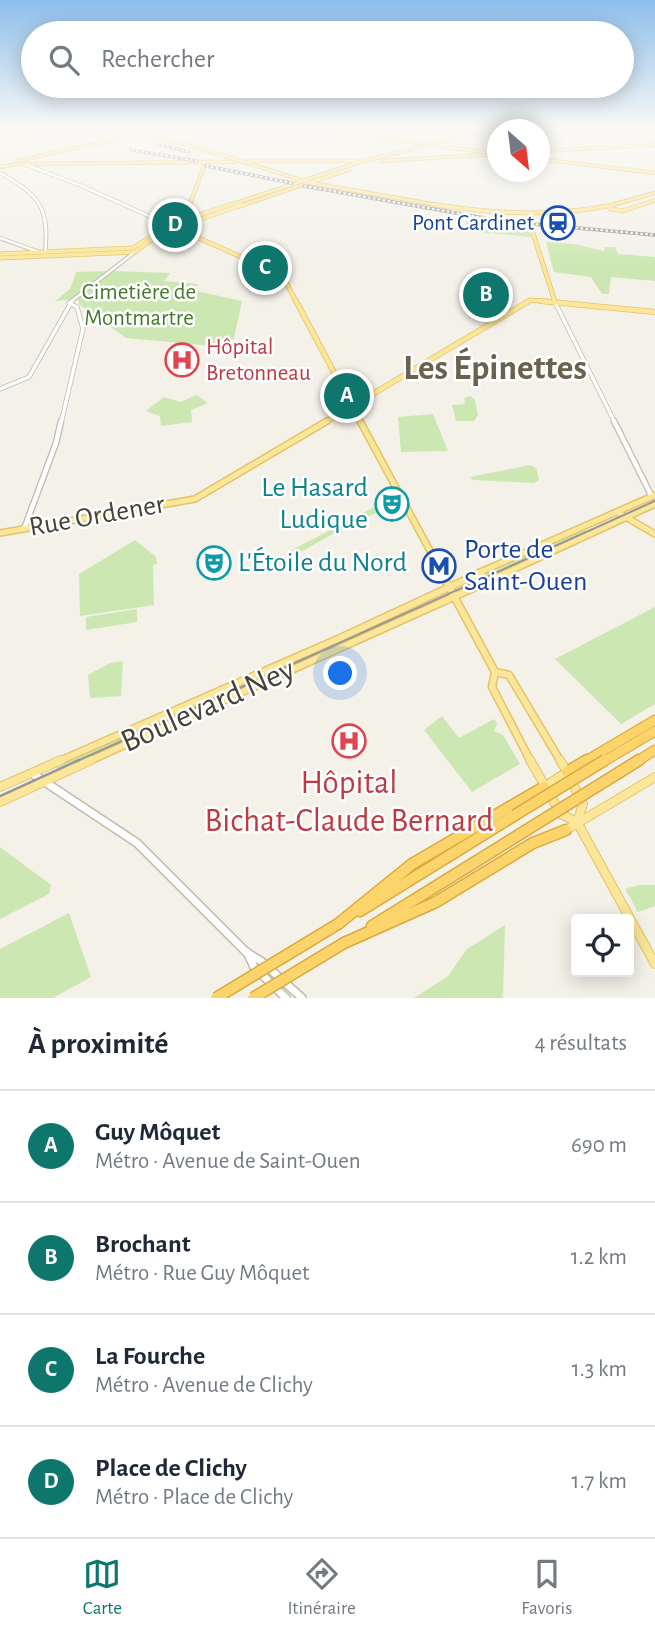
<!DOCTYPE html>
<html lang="fr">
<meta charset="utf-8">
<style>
:root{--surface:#fff;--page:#f2f2f3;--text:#1f2937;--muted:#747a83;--line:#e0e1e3;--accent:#0f766e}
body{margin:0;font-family:"Alegreya Sans",sans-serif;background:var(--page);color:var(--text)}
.controls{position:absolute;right:21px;bottom:21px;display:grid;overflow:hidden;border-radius:7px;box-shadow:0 4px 18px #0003}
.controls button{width:63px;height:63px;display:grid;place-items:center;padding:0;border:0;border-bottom:2px solid var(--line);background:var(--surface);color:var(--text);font:35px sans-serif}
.compass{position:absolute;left:487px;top:119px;width:63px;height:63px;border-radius:50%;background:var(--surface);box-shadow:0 4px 18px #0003;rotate:152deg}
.you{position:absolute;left:341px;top:674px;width:24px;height:24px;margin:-18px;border:5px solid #fff;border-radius:50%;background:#1a73e8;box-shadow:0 0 0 10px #1a73e833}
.badge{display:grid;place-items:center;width:46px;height:46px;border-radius:50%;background:var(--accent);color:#fff;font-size:23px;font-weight:700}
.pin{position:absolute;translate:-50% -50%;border:4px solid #fff;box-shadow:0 2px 7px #0006}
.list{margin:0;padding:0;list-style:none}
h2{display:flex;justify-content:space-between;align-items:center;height:91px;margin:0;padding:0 28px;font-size:30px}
h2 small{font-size:23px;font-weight:400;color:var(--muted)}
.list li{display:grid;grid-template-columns:46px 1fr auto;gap:21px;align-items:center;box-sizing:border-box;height:112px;padding:0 28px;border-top:2px solid var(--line)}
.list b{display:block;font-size:26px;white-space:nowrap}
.list p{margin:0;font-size:23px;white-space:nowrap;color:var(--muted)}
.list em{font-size:23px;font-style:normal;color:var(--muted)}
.icon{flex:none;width:38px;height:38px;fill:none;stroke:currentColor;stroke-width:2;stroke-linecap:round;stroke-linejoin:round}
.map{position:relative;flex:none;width:655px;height:998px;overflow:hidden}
.search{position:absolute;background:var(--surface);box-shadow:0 4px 18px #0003;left:21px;right:21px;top:21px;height:77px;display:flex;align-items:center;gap:18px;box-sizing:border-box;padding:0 24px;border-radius:38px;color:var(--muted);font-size:26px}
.sheet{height:539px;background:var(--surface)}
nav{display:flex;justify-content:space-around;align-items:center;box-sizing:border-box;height:98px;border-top:2px solid var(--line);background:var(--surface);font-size:19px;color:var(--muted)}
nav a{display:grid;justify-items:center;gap:4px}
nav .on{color:var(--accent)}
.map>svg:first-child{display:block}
</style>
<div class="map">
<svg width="655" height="998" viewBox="0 0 655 998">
<rect width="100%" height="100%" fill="#f4f1e9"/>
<g fill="#cce7b2">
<polygon points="468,217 523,224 528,227 529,231 525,231 530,232 531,237 464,231"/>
<polygon points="546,242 574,244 604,251 605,247 615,247 618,254 655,257 655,281 611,277 609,294 602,294 591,277 554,272"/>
<polygon points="110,271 170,273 164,281 198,284 192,290 242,301 234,338 224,347 126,338 79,304 78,299 55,301 70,289 76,272"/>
<polygon points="197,395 208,403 191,410 192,422 161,426 160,416 146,411 164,397 180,402"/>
<polygon points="470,396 475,400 478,415 474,421 456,421 452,405 465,404 464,398"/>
<polygon points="433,414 448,451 401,452 398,417"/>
<polygon points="530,465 536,468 539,480 534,483 473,480 470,477"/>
<polygon points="384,502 390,508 360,519 295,555 290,551"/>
<polygon points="582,528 589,534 466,587 464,583"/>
<polygon points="135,540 156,557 157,564 153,565 154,605 80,616 79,574"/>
<polygon points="655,607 655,704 621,724 555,659"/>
<polygon points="137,609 137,622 86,630 86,617"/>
<polygon points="393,613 400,620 380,626 238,691 235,686"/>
<polygon points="123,661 121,696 90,698 88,675 110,663"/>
<polygon points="442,716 459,738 494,719 497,724 494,731 503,735 520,764 472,792 424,730"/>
<polygon points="147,725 149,731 59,770 55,767"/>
<polygon points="0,847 51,885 49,894 0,919"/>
<polygon points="639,885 655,885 655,906 638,912 625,889"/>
<polygon points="69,913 91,977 53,998 0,998 0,949"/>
<polygon points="505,925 503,998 414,998 448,976 467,949"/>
</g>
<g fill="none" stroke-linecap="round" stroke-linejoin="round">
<defs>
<g id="minor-far3">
<polyline points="82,130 89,132"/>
<polyline points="24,164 82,186 169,225"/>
<path d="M0,173C39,195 50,207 45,253"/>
<polyline points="0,238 39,252"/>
<polyline points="69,303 135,252"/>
</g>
<g id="minor-far2">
<polyline points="555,302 615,423"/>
<polyline points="0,389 29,377 72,301"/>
<polyline points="61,423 83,329 77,307 69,303"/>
</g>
<g id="minor-far1">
<polyline points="614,421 652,497"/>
<polyline points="24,529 56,443 61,421"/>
</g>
<g id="minor">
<polyline points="33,774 137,843 246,952 261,961 302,998"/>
<polyline points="247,952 254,967 286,998"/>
</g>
<g id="major-far5">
<polyline points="87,130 107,142"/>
<polyline points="116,130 186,144 311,183 449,207"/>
<polyline points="308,130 426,144"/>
<polyline points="639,130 655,144"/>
<polyline points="153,132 167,130"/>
<polyline points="0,136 79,130"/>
<polyline points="436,146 485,152"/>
<polyline points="540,151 655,145"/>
<polyline points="540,159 655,173"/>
<polyline points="16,161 143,134"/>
<polyline points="248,161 357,161"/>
<polyline points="381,161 498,154"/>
<polyline points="210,162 234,162"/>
<polyline points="0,167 19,164 210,162 201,162"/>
<polyline points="189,207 205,163"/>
<polyline points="224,207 360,162 488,130"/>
<polyline points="237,207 350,169"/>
<polyline points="605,207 655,193"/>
<polyline points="635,207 655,200"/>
</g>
<g id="major-far4">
<path d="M437,205C496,214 554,217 613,205"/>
<polyline points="611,209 623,211 640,205"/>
<polyline points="184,220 189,205"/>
<polyline points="531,227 555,302"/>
<polyline points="176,228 282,275 297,303"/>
<polyline points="0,254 133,248 169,225 229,205"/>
<polyline points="0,258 135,252 162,232 242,205"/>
<polyline points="526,303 531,300 559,303"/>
</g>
<g id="major-far3">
<polyline points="296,301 361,423"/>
<polyline points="541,301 655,312"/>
<polyline points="324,423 529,301"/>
</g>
<g id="major-far2">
<polyline points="360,421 442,573"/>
<polyline points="617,512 655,534"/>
<polyline points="0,533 195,499 327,421"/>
<polyline points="478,573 655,495"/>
<polyline points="506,573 655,504"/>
</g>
<g id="major-far1">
<polyline points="441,572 495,672 492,687 531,762"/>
<polyline points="495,672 509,675 561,762"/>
<polyline points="57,762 340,638 482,572"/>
<polyline points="87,762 509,572"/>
</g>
<g id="major">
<polyline points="530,760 561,814 577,822"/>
<polyline points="560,760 567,772"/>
<polyline points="571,780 583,804 577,822"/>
<polyline points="0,787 61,760"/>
<polyline points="544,787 567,772"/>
<polyline points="0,802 91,760"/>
<polyline points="577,822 655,964"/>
<polyline points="566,830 655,777"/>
</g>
<g id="highway-far1">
<polyline points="606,760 655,731"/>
<polyline points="584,762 655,720"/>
<polyline points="636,762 655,750"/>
</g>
<g id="highway">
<polyline points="567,772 587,760"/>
<polyline points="620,772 639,760"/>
<polyline points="360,911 515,815"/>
<polyline points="338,924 412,864 544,787"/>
<polyline points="372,926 525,831"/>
<polyline points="344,943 436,902 533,843 566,830"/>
</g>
</defs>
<use href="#minor-far3" stroke="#bfbaab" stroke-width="4.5"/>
<use href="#minor-far2" stroke="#bfbaab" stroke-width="5"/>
<use href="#minor-far1" stroke="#bfbaab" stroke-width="7"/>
<use href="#minor" stroke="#bfbaab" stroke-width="10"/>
<use href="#major-far5" stroke="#e2c469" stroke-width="4.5"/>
<use href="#major-far4" stroke="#e2c469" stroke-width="5"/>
<use href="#major-far3" stroke="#e2c469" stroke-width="6"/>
<use href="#major-far2" stroke="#e2c469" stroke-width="8"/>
<use href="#major-far1" stroke="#e2c469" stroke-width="9"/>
<use href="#major" stroke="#e2c469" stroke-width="10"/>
<use href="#highway-far1" stroke="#dba93c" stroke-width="11"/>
<use href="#highway" stroke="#dba93c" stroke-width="13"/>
<use href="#minor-far3" stroke="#fff" stroke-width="2.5"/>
<use href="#minor-far2" stroke="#fff" stroke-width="3.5"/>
<use href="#minor-far1" stroke="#fff" stroke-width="4.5"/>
<use href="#minor" stroke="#fff" stroke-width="7"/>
<use href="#major-far5" stroke="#fce699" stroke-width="2.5"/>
<use href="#major-far4" stroke="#fce699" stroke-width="3.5"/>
<use href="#major-far3" stroke="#fce699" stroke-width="4.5"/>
<use href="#major-far2" stroke="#fce699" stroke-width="5"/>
<use href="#major-far1" stroke="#fce699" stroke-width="6"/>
<use href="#major" stroke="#fce699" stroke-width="8"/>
<use href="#highway-far1" stroke="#fbd46c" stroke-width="9"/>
<use href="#highway" stroke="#fbd46c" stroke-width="10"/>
<polyline stroke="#979797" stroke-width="2" points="75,762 655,501"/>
<polyline stroke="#979797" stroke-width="2.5" points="0,796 79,760"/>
<defs>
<g id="rail">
<polyline points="157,144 189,152"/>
<polyline points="131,150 197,161"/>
<polyline points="206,166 292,183"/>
<polyline points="304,186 501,221 655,235"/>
</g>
</defs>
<use href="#rail" stroke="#979797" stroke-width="3.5"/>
<use href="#rail" stroke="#fff" stroke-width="2" stroke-dasharray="2.5" stroke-linecap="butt"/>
<defs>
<polyline id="major-bridge" points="531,227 534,217"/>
<polyline id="highway-bridge-far1" points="603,762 606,760"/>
<g id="highway-bridge">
<polyline points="515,815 605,760"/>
<polyline points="525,831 620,772"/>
<polyline points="216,998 338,924"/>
<polyline points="253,998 344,943"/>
</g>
</defs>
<use href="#major-bridge" stroke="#e2c469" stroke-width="5" stroke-linecap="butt"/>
<use href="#highway-bridge-far1" stroke="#dba93c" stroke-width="11" stroke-linecap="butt"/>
<use href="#highway-bridge" stroke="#dba93c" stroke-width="13" stroke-linecap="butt"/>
<use href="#major-bridge" stroke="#fce699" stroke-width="3.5"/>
<use href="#highway-bridge-far1" stroke="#fbd46c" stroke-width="9"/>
<use href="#highway-bridge" stroke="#fbd46c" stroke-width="10"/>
</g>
<linearGradient id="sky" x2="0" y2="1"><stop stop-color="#8dbeeb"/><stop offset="0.48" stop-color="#faf9f5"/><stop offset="1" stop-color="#faf9f5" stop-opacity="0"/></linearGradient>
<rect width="655" height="269" fill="url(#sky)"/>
<defs>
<symbol id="station-ring" viewBox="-11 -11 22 22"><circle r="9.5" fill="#fff" stroke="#1a4fb4" stroke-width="1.5"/><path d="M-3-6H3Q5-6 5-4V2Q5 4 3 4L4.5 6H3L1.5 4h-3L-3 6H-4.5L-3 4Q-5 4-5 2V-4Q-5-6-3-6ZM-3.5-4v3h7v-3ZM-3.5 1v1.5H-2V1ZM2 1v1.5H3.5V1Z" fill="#1a4fb4"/></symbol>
<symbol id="hospital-ring" viewBox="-11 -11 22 22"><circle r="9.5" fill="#fff" stroke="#e0444e" stroke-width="1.5"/><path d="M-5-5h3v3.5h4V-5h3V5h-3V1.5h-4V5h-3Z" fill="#e0444e"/></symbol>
<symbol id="theatre-ring" viewBox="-11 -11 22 22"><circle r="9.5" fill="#fff" stroke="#0f9aa8" stroke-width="1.5"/><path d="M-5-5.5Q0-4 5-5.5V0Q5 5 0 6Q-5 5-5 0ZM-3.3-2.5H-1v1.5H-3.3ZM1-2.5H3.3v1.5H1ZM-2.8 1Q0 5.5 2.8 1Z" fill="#0f9aa8"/></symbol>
<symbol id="metro-ring" viewBox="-11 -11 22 22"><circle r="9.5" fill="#fff" stroke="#1a4fb4" stroke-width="1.5"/><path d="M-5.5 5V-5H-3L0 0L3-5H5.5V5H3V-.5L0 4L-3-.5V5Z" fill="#1a4fb4"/></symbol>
</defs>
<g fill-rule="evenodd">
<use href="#station-ring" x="539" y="204" width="38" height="38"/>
<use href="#hospital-ring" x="163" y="341" width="38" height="38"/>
<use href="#theatre-ring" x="373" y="485" width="38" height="38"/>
<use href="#theatre-ring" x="195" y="544" width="38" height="38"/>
<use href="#metro-ring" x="420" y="547" width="38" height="38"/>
<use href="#hospital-ring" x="330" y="722" width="38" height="38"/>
</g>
<g text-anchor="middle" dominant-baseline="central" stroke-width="5" stroke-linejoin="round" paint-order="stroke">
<g font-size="23" fill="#164399" stroke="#fff" text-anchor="end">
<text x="534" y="223">Pont Cardinet</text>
</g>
<g font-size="23" fill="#44792b" stroke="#fff">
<text x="139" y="292">Cimetière de<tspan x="139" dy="26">Montmartre</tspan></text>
</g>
<g font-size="23" fill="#be3a42" stroke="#fff" text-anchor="start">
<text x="206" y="347">Hôpital<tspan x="206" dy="26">Bretonneau</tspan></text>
</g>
<g font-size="28" fill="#0d838f" stroke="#fff" text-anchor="end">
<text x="368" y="488">Le Hasard<tspan x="368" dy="32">Ludique</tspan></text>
<text x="238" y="563" text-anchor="start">L'Étoile du Nord</text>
</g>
<g font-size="28" fill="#474237" stroke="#fff">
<text transform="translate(97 516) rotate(-10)">Rue Ordener</text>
</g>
<g font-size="28" fill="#164399" stroke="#fff" text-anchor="start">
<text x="464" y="550">Porte de<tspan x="464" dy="32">Saint-Ouen</tspan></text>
</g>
<g font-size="33" fill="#474237" stroke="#fff">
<text transform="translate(208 706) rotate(-24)">Boulevard Ney</text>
</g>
<g font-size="33" fill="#be3a42" stroke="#fff">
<text x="349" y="783">Hôpital<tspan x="349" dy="38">Bichat-Claude Bernard</tspan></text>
</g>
<g font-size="35" font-weight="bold" fill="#6a614e" stroke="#fff">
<text x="495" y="368">Les Épinettes</text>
</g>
</g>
</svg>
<div class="controls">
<button><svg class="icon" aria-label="locate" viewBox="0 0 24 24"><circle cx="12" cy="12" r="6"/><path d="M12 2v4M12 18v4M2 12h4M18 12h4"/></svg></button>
</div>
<svg class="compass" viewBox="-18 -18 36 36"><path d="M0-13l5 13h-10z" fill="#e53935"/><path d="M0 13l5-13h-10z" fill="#747a83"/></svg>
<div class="you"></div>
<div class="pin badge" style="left:347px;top:396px">A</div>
<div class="pin badge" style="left:486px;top:295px">B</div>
<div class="pin badge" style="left:265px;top:268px">C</div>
<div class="pin badge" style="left:175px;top:225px">D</div>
<div class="search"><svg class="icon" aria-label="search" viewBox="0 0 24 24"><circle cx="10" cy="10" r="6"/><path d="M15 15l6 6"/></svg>Rechercher</div>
</div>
<section class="sheet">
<h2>À proximité<small>4 résultats</small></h2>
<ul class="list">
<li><span class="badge">A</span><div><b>Guy Môquet</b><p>Métro · Avenue de Saint-Ouen</p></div><em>690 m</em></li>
<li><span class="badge">B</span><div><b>Brochant</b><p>Métro · Rue Guy Môquet</p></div><em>1.2 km</em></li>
<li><span class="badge">C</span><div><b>La Fourche</b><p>Métro · Avenue de Clichy</p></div><em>1.3 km</em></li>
<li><span class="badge">D</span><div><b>Place de Clichy</b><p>Métro · Place de Clichy</p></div><em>1.7 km</em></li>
</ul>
</section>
<nav>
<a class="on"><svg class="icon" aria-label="map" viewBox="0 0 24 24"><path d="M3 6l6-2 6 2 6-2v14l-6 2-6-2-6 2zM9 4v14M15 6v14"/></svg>Carte</a>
<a><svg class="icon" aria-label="directions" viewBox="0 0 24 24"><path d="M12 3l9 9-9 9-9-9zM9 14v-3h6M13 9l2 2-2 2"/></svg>Itinéraire</a>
<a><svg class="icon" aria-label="saved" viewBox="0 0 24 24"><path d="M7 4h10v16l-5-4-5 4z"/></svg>Favoris</a>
</nav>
